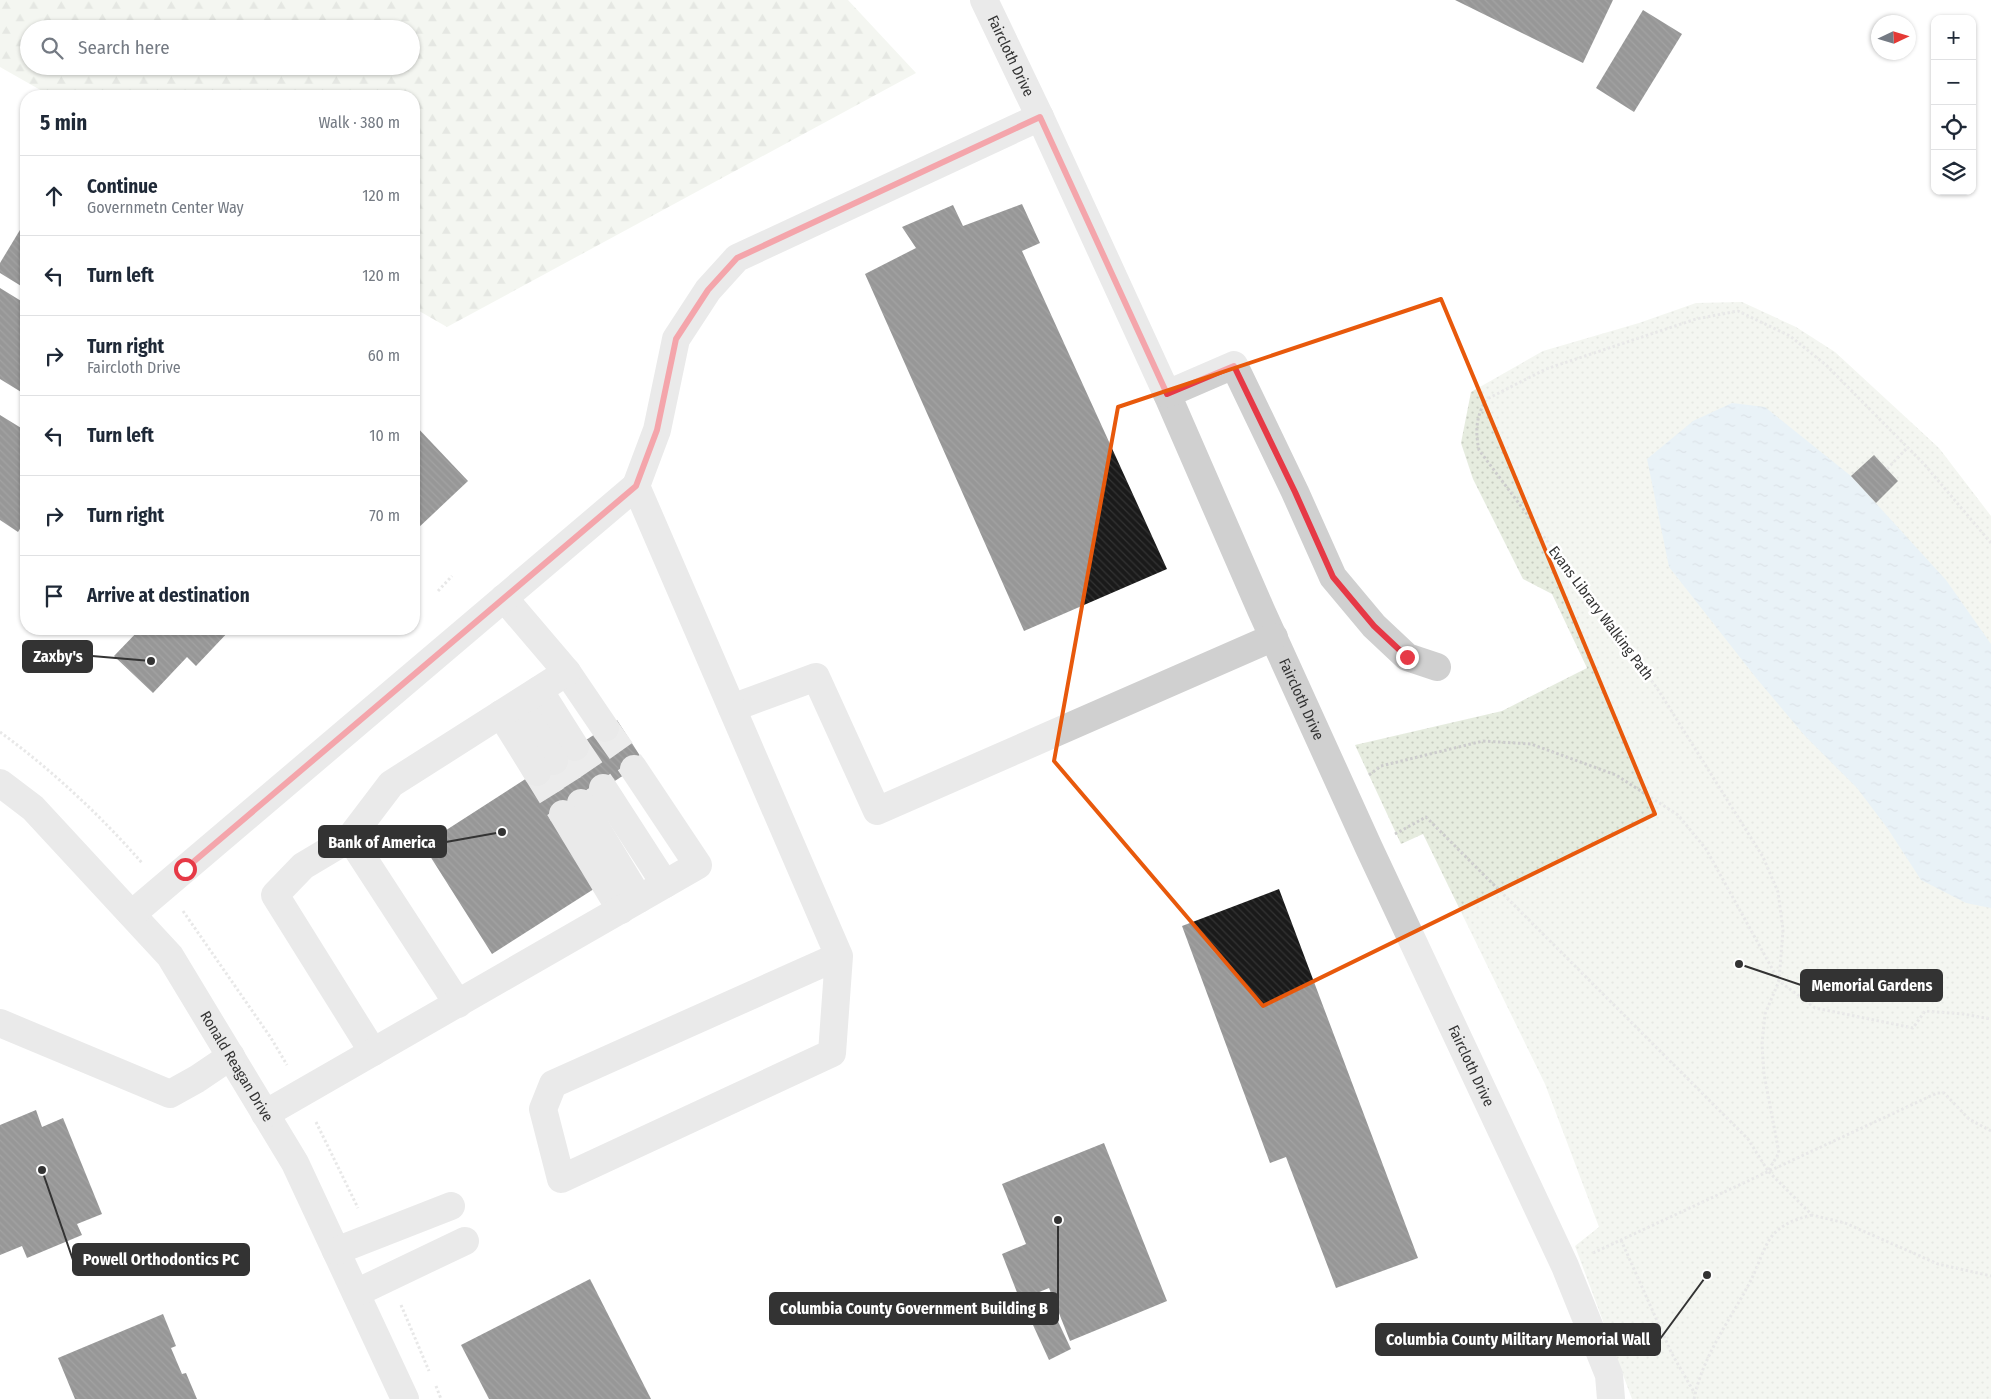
<!DOCTYPE html>
<meta charset="utf-8">
<style>
:root{--surface:#fff;--page:#f6f6f7;--text:#1f2937;--muted:#747a83;--line:#e0e1e3}
body{margin:0;font-family:"Fira Sans Condensed",sans-serif;background:var(--page);color:var(--text)}
.controls{position:absolute;right:15px;top:15px;display:grid;overflow:hidden;border-radius:10px;box-shadow:0 1px 4px #0004}
.controls button{width:45px;height:45px;display:grid;place-items:center;padding:0;border:0;border-bottom:1px solid var(--line);background:var(--surface);color:var(--text);font:25px sans-serif}
.compass{position:absolute;left:1871px;top:15px;width:45px;height:45px;border-radius:50%;background:var(--surface);box-shadow:0 1px 4px #0004;rotate:86deg}
.stop{position:absolute;width:15px;height:15px;margin:-11px;border:4px solid #e63946;border-radius:50%;background:#fff}
.stop.end{background:#e63946;border-color:#fff;box-shadow:0 1px 5px #0008}
.list{margin:0;padding:0;list-style:none}
h2{display:flex;justify-content:space-between;align-items:center;height:65px;margin:0;padding:0 20px;font-size:21px}
h2 small{font-size:16px;font-weight:400;color:var(--muted)}
.list li{display:grid;grid-template-columns:32px 1fr auto;gap:15px;align-items:center;box-sizing:border-box;height:80px;padding:0 20px;border-top:1px solid var(--line)}
.list b{display:block;font-size:19px;white-space:nowrap}
.list p{margin:0;font-size:16px;white-space:nowrap;color:var(--muted)}
.list em{font-size:16px;font-style:normal;color:var(--muted)}
.icon{flex:none;width:28px;height:28px;fill:none;stroke:currentColor;stroke-width:2;stroke-linecap:round;stroke-linejoin:round}
.map{position:relative;flex:none;width:1991px;height:1399px;overflow:hidden}
.search{position:absolute;background:var(--surface);box-shadow:0 1px 4px #0004;left:20px;top:20px;width:400px;height:55px;display:flex;align-items:center;gap:12px;box-sizing:border-box;padding:0 18px;border-radius:28px;color:var(--muted);font-size:19px}
.panel{position:absolute;background:var(--surface);box-shadow:0 1px 4px #0004;left:20px;top:90px;width:400px;height:545px;border-radius:20px}
.map>svg:first-child{display:block}
</style>
<div class="map">
<svg width="1991" height="1399" viewBox="0 0 1991 1399">
<defs>
<pattern id="forest-firs" width="22" height="20" patternUnits="userSpaceOnUse" patternTransform="scale(1.25)"><rect width="22" height="20" fill="#e6ecdf"/><path d="M5 1l3.5 6h-7zM16 11l3.5 6h-7z" fill="#c6cbc0"/></pattern>
<pattern id="park-dots" width="8" height="8" patternUnits="userSpaceOnUse" patternTransform="scale(1.25)"><rect width="8" height="8" fill="#e6ecdf"/><path d="M2 2h.1M6 6h.1" fill="none" stroke="#c6cbc0" stroke-width="1.8" stroke-linecap="round"/></pattern>
<pattern id="water-ripples" width="26" height="14" patternUnits="userSpaceOnUse" patternTransform="scale(1.25)"><rect width="26" height="14" fill="#cfe2ee"/><path d="M2 4q2-2 4 0t4 0M15 11q2-2 4 0t4 0" fill="none" stroke="#b2c2cd"/></pattern>
<pattern id="building-back-hatch" width="6" height="6" patternUnits="userSpaceOnUse" patternTransform="scale(1.25)"><rect width="6" height="6" fill="#1a1a1a"/><path d="M-1 5l2 2M0 0l6 6M5-1l2 2" fill="none" stroke="#333"/></pattern>
</defs>
<rect width="100%" height="100%" fill="#fff"/>
<path fill="url(#forest-firs)" fill-rule="evenodd" d="M0,0H848L916,73L447,327L414,308V96H51L0,67ZM29,29H411V66H29Z"/>
<polygon fill="url(#park-dots)" points="1742,302 1796,327 1835,352 1939,448 1991,516 1991,1399 1632,1399 1575,1246 1599,1227 1545,1084 1423,834 1401,844 1355,745 1502,711 1587,668 1552,594 1523,579 1473,479 1461,443 1471,392 1543,351 1639,323 1696,303"/>
<polygon fill="url(#water-ripples)" points="1732,403 1765,407 1851,476 1946,580 1991,644 1991,908 1966,903 1921,880 1888,829 1857,788 1805,736 1757,679 1669,567 1647,459 1693,421"/>
<g fill="url(#building-back-hatch)">
<polygon points="1455,0 1613,0 1583,63"/>
<polygon points="1643,10 1682,34 1634,112 1596,88"/>
<polygon points="1022,204 1040,243 1022,251 1167,569 1024,631 865,274 916,248 902,227 953,205 963,226"/>
<polygon points="26,220 26,289 0,273 0,263"/>
<polygon points="0,288 26,304 26,395 0,379"/>
<polygon points="0,415 26,431 26,519 18,532 0,520"/>
<polygon points="414,424 468,481 416,530 414,527"/>
<polygon points="1874,455 1898,481 1876,503 1851,476"/>
<polygon points="140,629 231,629 196,666 187,657 153,693 114,656"/>
<polygon points="617,720 644,762 581,803 597,887 492,954 423,845"/>
<polygon points="1279,889 1418,1258 1336,1288 1286,1157 1270,1163 1182,926"/>
<polygon points="36,1110 42,1127 63,1118 102,1214 77,1224 82,1235 27,1258 22,1246 0,1255 0,1125"/>
<polygon points="1104,1143 1167,1301 1070,1341 1049,1288 1020,1300 1002,1254 1026,1244 1002,1184"/>
<polygon points="590,1279 651,1399 489,1399 461,1345"/>
<polygon points="163,1314 176,1346 171,1348 182,1374 186,1373 197,1399 75,1399 58,1358"/>
<polygon points="1055,1315 1071,1349 1049,1360 1033,1325"/>
</g>
<g fill="none" stroke-linecap="round" stroke-linejoin="round">
<g stroke="#d6d6d6" stroke-width="28" stroke-dasharray="28 14" stroke-linecap="butt">
<polyline points="605,728 634,769"/>
<polyline points="575,747 603,788"/>
<polyline points="554,761 581,803"/>
<polyline points="537,772 563,814"/>
</g>
<g stroke="#cdcdcd" stroke-width="3" stroke-dasharray="2.5 2.5" stroke-linecap="butt">
<polyline points="1887,469 1908,447"/>
<path d="M1991,543L1924,464L1826,365L1790,336L1738,311L1696,319L1546,369L1487,399C1476,415 1475,431 1479,450L1657,688L1763,857L1778,892L1783,930L1779,981L1765,1014L1762,1044L1764,1074L1779,1153L1768,1171L1812,1215L1845,1223L1938,1264L1991,1276"/>
<polyline points="438,591 452,576"/>
<path d="M0,732C52,770 101,816 143,864"/>
<polyline points="1369,775 1381,766 1483,741 1531,744 1616,775 1678,815 1706,849 1779,981 1815,1008 1913,1028 1925,1011 1963,1014 1991,1019"/>
<polyline points="1395,834 1426,817 1748,1139 1768,1171"/>
<polyline points="183,911 271,1038 287,1065"/>
<polyline points="316,1122 358,1208"/>
<polyline points="1621,1240 1671,1352 1695,1394"/>
<polyline points="1593,1253 1937,1093 1944,1093 1969,1119 1991,1131"/>
<polyline points="401,1305 429,1371"/>
<polyline points="436,1386 441,1399"/>
<path d="M1694,1399C1703,1354 1732,1318 1752,1278C1758,1266 1764,1246 1772,1236C1783,1223 1797,1219 1812,1215"/>
</g>
<g stroke="#d0d0d0" stroke-width="28">
<path id="s1" d="M984,0L1040,117L1167,394L1261,610L1369,848L1565,1266L1609,1375L1611,1399"/>
<polyline points="1167,394 1234,365 1295,492 1333,577 1374,626 1407,657 1437,667"/>
<polyline points="567,672 605,728"/>
<polyline points="539,690 575,747"/>
<polyline points="518,704 554,761"/>
<polyline points="732,708 816,677 877,811 1274,637"/>
<polyline points="501,714 537,772"/>
<path id="s2" d="M0,783L33,808L170,956L295,1163L405,1399"/>
<polyline points="603,788 665,884"/>
<polyline points="581,803 639,899"/>
<polyline points="563,814 621,910"/>
<polyline points="350,838 391,784 567,672 504,598"/>
<polyline points="132,914 636,486"/>
<polyline points="839,956 553,1084 543,1109 561,1179 832,1053 839,956 636,486 657,430 676,339 708,290 737,258 1040,117"/>
<polyline points="0,1023 170,1094 197,1079 231,1056"/>
<polyline points="373,1052 275,895 303,866 350,838 458,1004"/>
<polyline points="265,1114 698,865 634,769"/>
<polyline points="336,1251 451,1206"/>
<polyline points="356,1293 465,1241"/>
</g>
</g>
<g fill="none" stroke-linecap="round" stroke-linejoin="round">
<polyline stroke="#e63946" stroke-width="6" points="185,869 636,486 657,430 676,339 708,290 737,258 1040,117 1167,394 1234,366 1295,492 1333,577 1374,626 1407,657"/>
</g>
<path d="M0 0H1991V1399H0ZM1441,299L1655,814L1263,1006L1054,761L1118,407Z" fill="#fff" fill-opacity=".55" fill-rule="evenodd"/>
<path fill="none" stroke="#e8590c" stroke-width="4" stroke-linejoin="round" d="M1441,299L1655,814L1263,1006L1054,761L1118,407Z"/>
<g text-anchor="middle" dominant-baseline="central" stroke-width="5" stroke-linejoin="round" paint-order="stroke">
<g font-size="15" fill="#333" stroke="#fff">
<text stroke="none"><textPath href="#s1" startOffset="62">Faircloth Drive</textPath></text>
<text transform="translate(1601 613) rotate(53)">Evans Library Walking Path</text>
<text stroke="none"><textPath href="#s1" startOffset="768">Faircloth Drive</textPath></text>
<text stroke="none"><textPath href="#s1" startOffset="1172">Faircloth Drive</textPath></text>
<text stroke="none"><textPath href="#s2" startOffset="372">Ronald Reagan Drive</textPath></text>
</g>
</g>
<path fill="none" stroke="#333" stroke-width="2" d="M151 661L92 656M502 832L446 842M1739 964L1801 985M42 1170L73 1260M1058 1220L1058 1308M1707 1275L1660 1339"/>
<g fill="#333" stroke="#fff" stroke-width="2">
<circle cx="151" cy="661" r="5"/>
<circle cx="502" cy="832" r="5"/>
<circle cx="1739" cy="964" r="5"/>
<circle cx="42" cy="1170" r="5"/>
<circle cx="1058" cy="1220" r="5"/>
<circle cx="1707" cy="1275" r="5"/>
</g>
<g fill="#333" stroke="#333" stroke-width="2">
<rect x="23" y="641" width="69" height="31" rx="5"/>
<rect x="319" y="826" width="127" height="31" rx="5"/>
<rect x="1801" y="970" width="141" height="31" rx="5"/>
<rect x="73" y="1244" width="176" height="31" rx="5"/>
<rect x="770" y="1293" width="288" height="31" rx="5"/>
<rect x="1376" y="1324" width="284" height="31" rx="5"/>
</g>
<g font-size="16" text-anchor="middle" font-weight="bold" fill="#fff">
<text x="58" y="662">Zaxby's</text>
<text x="382" y="848">Bank of America</text>
<text x="1872" y="991">Memorial Gardens</text>
<text x="161" y="1265">Powell Orthodontics PC</text>
<text x="914" y="1314">Columbia County Government Building B</text>
<text x="1518" y="1345">Columbia County Military Memorial Wall</text>
</g>
</svg>
<div class="controls">
<button>+</button>
<button>−</button>
<button><svg class="icon" aria-label="locate" viewBox="0 0 24 24"><circle cx="12" cy="12" r="6"/><path d="M12 2v4M12 18v4M2 12h4M18 12h4"/></svg></button>
<button><svg class="icon" aria-label="layers" viewBox="0 0 24 24"><path d="M12 4l9 5-9 5-9-5zM3 14l9 5 9-5"/></svg></button>
</div>
<svg class="compass" viewBox="-18 -18 36 36"><path d="M0-13l5 13h-10z" fill="#e53935"/><path d="M0 13l5-13h-10z" fill="#747a83"/></svg>
<div class="stop" style="left:185px;top:869px"></div>
<div class="stop end" style="left:1407px;top:657px"></div>
<div class="search"><svg class="icon" aria-label="search" viewBox="0 0 24 24"><circle cx="10" cy="10" r="6"/><path d="M15 15l6 6"/></svg>Search here</div>
<section class="panel">
<h2>5 min<small>Walk · 380 m</small></h2>
<ul class="list">
<li><svg class="icon" aria-label="ahead" viewBox="0 0 24 24"><path d="M12 20V5M6 11l6-6 6 6"/></svg><div><b>Continue</b><p>Governmetn Center Way</p></div><em>120 m</em></li>
<li><svg class="icon" aria-label="left" viewBox="0 0 24 24"><path d="M17 20v-9H6M10 6l-5 5 5 5"/></svg><div><b>Turn left</b></div><em>120 m</em></li>
<li><svg class="icon" aria-label="right" viewBox="0 0 24 24"><path d="M7 20v-9h11M14 6l5 5-5 5"/></svg><div><b>Turn right</b><p>Faircloth Drive</p></div><em>60 m</em></li>
<li><svg class="icon" aria-label="left" viewBox="0 0 24 24"><path d="M17 20v-9H6M10 6l-5 5 5 5"/></svg><div><b>Turn left</b></div><em>10 m</em></li>
<li><svg class="icon" aria-label="right" viewBox="0 0 24 24"><path d="M7 20v-9h11M14 6l5 5-5 5"/></svg><div><b>Turn right</b></div><em>70 m</em></li>
<li><svg class="icon" aria-label="arrive" viewBox="0 0 24 24"><path d="M6 21V4h12l-3 4 3 4H6"/></svg><div><b>Arrive at destination</b></div></li>
</ul>
</section>
</div>
